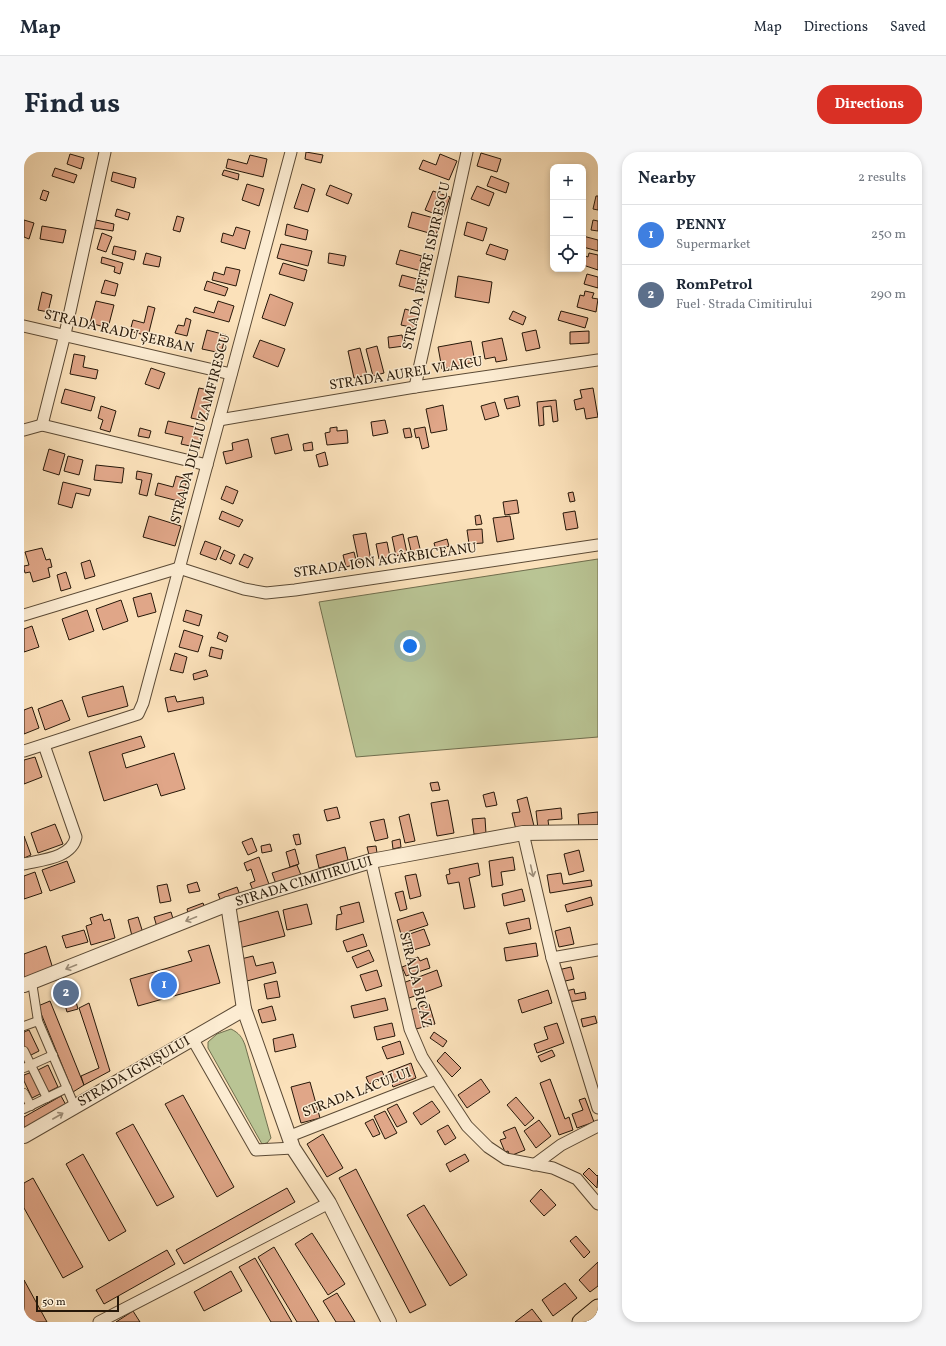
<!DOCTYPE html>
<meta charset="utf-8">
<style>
:root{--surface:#fff;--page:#f6f6f7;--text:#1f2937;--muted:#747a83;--line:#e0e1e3;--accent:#d93025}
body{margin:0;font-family:Vollkorn,serif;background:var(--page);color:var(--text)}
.controls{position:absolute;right:12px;top:12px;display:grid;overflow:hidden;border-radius:8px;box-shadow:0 2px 6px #0003}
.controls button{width:36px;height:36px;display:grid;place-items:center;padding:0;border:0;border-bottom:1px solid var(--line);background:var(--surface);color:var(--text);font:20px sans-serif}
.scale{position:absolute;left:12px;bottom:10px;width:83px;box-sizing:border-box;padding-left:4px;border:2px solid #261809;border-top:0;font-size:11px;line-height:14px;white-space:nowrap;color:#261809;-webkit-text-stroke:3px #fcecd2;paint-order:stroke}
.you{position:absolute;left:386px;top:494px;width:14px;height:14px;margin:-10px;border:3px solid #fff;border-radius:50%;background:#1a73e8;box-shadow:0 0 0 6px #1a73e833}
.badge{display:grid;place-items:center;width:26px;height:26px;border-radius:50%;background:var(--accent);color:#fff;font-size:13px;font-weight:700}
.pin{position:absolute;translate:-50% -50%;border:2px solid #fff;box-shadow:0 1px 4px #0006}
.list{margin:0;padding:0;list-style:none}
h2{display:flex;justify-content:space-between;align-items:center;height:52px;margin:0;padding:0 16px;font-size:17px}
h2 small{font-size:13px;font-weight:400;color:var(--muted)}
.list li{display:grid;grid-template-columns:26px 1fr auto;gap:12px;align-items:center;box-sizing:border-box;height:60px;padding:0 16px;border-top:1px solid var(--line)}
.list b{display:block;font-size:15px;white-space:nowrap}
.list p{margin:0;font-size:13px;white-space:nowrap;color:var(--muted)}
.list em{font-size:13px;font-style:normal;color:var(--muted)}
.icon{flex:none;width:22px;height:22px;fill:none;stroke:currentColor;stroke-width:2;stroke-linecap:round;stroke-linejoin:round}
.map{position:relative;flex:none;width:574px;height:1170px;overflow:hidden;border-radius:16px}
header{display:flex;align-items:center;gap:24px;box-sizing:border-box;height:56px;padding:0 20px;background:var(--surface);border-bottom:1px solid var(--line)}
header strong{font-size:19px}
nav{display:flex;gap:22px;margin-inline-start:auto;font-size:14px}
.intro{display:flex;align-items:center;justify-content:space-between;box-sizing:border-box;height:96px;padding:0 24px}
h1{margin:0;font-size:28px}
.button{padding:10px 18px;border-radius:16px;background:var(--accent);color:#fff;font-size:14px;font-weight:700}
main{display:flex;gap:24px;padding:0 24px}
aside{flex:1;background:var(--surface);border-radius:16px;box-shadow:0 2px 6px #0003}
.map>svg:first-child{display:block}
</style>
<header>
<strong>Map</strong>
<nav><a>Map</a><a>Directions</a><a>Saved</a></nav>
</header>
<div class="intro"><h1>Find us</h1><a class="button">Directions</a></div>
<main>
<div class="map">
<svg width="574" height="1170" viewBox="0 0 574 1170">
<rect width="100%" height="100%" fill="#fbe1ba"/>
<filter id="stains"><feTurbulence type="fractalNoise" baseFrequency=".005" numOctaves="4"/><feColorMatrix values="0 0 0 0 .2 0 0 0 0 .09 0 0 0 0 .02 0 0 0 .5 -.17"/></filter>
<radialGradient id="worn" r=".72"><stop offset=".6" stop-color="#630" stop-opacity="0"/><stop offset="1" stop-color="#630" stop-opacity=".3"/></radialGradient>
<g fill="#b9c494" stroke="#706e4e">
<polygon points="574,407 574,585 332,605 295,450"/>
<path d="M207,877C215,881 218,885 221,893L247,986L243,991L238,992L184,896V890L193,882Z"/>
</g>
<g fill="#e0a688" stroke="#261809">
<polygon points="282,0 299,3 297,11 281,7"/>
<polygon points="457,1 477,7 473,20 453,14"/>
<polygon points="46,2 60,6 57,17 43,12"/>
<polygon points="416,2 433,9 425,28 395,17 399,8 412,13"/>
<polygon points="226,3 243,7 239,25 202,16 204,7 223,12"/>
<polygon points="31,16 53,23 50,31 28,24"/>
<polygon points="200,18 215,22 214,28 198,23"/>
<polygon points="89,20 112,26 110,36 87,29"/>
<polygon points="467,24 485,31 482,41 463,34"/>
<polygon points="223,32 240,37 235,54 218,48"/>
<polygon points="278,32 291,37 284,60 270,56"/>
<polygon points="306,33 328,42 324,52 302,43"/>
<polygon points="453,34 470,41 465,54 447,47"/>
<polygon points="19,38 25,40 22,49 16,47"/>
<polygon points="409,39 426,45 419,65 401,58"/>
<polygon points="572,44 574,44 574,58 569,57"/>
<polygon points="93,57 106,61 104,68 91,64"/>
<polygon points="388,60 417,68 412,83 384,75"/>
<polygon points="153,64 160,66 156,80 149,78"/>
<polygon points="0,68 10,71 5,87 0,85"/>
<polygon points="72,68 90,72 89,79 70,76"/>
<polygon points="569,68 574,69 574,79 567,78"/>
<polygon points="443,70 463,76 459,89 440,83"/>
<polygon points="263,72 284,78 282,88 261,83"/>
<polygon points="18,74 42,78 39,91 16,87"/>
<polygon points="212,75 226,79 221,97 197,90 199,81 209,84"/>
<polygon points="78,81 88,85 82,100 73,97"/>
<polygon points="559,84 574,88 574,99 559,95"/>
<polygon points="257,92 288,99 284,114 253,106"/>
<polygon points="466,92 484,98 481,108 462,102"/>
<polygon points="90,94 112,99 110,108 88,102"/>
<polygon points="376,98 398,104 396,109 403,111 401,120 372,112"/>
<polygon points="122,101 137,105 135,115 119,112"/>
<polygon points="305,101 322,104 320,114 304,111"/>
<polygon points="565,101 574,103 574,118 559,113 559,103 564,105"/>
<polygon points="78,105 99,111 96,122 90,120 91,115 77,111"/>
<polygon points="259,111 283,118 280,129 255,122"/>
<polygon points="202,115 216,118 212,134 188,128 190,120 200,123"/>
<polygon points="563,122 574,125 574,136 560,132"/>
<polygon points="378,123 401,129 398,140 375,134"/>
<polygon points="434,124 468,130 465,151 431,145"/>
<polygon points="81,128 94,132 91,144 77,141"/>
<polygon points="183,129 204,136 201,144 180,138"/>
<polygon points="561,139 570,141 568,146 574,147 572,160 553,155 556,143 560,144"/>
<polygon points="18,140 28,143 24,160 14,158"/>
<polygon points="246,142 269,151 261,174 238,166"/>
<polygon points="72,149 90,153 84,176 66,171"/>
<polygon points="194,149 210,154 205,170 169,160 171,155 190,161"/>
<polygon points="124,154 131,156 124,184 106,179 109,168 120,171"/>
<polygon points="381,157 395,161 391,176 377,173"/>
<polygon points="489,159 502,165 499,173 485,167"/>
<polygon points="537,159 564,166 561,176 534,168"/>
<polygon points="162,166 167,168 163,184 151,181 154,173 160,174"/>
<polygon points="183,178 202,183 197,201 178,197"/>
<polygon points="512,178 516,196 502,199 498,181"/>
<polygon points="565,179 565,191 546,192 546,180"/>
<polygon points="378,183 380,194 365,196 364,185"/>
<polygon points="478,186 483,208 472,210 471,205 461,207 458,190"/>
<polygon points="236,188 261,197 254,215 229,205"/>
<polygon points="447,189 451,210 418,217 414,195"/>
<polygon points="353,194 360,221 349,224 342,197"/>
<polygon points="336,196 343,223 330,226 324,199"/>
<polygon points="50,202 61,204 59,215 74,218 72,227 46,222"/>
<polygon points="127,216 141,221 135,237 121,232"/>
<polygon points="175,236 189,239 181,269 167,266"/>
<polygon points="569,236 574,265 562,267 560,256 552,258 550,248 558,246 556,238"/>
<polygon points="41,237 71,245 67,259 37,251"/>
<polygon points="494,244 496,254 483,257 480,247"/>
<polygon points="532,248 534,269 529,270 527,254 519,255 520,273 515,274 513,250"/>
<polygon points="471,250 475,264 461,268 457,254"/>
<polygon points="419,253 423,278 407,281 402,257"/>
<polygon points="77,254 92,259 86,280 76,277 79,268 74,266"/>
<polygon points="361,268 364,281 349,284 347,270"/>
<polygon points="144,269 179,277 175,296 157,292 159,285 141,281"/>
<polygon points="313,275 313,279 323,278 324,291 303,293 301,281 306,280 306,276"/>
<polygon points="401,275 405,295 398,297 395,285 392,286 390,277"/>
<polygon points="116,276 127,279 125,286 114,284"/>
<polygon points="386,276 388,285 381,286 379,277"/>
<polygon points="264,282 268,298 251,302 247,286"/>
<polygon points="224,287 228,305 202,312 199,300 209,298 208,291"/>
<polygon points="288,290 289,298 280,299 279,292"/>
<polygon points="25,297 41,302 35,323 19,318"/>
<polygon points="301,300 304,313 295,315 292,303"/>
<polygon points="44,304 59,308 55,323 40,319"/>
<polygon points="72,313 100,316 98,331 70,328"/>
<polygon points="113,319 128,322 123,344 115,342 118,328 112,327"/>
<polygon points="152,324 163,327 158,350 131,343 134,331 149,335"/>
<polygon points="39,330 67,337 65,344 52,341 48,356 34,352"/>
<polygon points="202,334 214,339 209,352 197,347"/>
<polygon points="549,340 551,349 546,350 544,341"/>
<polygon points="493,348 495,361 481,363 479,350"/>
<polygon points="198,359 219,368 215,375 195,367"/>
<polygon points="551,359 554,376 542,378 539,361"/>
<polygon points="456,363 458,372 452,373 451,364"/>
<polygon points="125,364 157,374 151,394 119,385"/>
<polygon points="486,364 490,387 473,390 469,366"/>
<polygon points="458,377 459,391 445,392 443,378"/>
<polygon points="342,381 347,409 335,411 329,383"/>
<polygon points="379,382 383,401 372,404 368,385"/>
<polygon points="393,384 397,401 388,403 384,386"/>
<polygon points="423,387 425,394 412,398 410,391"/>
<polygon points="181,389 197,395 192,408 176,402"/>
<polygon points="363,390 366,405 355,407 352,392"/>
<polygon points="18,396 22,408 26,407 28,415 24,416 26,425 9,430 6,420 1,421 0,417 0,414 5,413 1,400"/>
<polygon points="200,398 211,403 207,412 196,407"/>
<polygon points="330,400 333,412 322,415 319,403"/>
<polygon points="220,402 229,406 224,416 215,412"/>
<polygon points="66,408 71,424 61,427 57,411"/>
<polygon points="42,420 47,436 37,439 33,423"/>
<polygon points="127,441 132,460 114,465 109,446"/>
<polygon points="97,448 104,469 79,478 72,457"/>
<polygon points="63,458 70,479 45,488 38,467"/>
<polygon points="162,458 178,463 175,474 159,469"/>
<polygon points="8,474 15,495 0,500 0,477"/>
<polygon points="160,478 179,484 174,500 155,495"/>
<polygon points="195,480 204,484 202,490 193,486"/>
<polygon points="187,495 199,498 197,507 185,504"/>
<polygon points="151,501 163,505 159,521 146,518"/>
<polygon points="182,518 184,524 170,528 169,522"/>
<polygon points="99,534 104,554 64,565 58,545"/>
<polygon points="151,544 153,550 179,545 180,552 144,560 141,546"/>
<polygon points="38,548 46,568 21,578 14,557"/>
<polygon points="8,555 15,576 0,582 0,558"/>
<polygon points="117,584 121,595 98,602 102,616 150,601 161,637 137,644 133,632 80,649 65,600"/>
<polygon points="11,605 18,625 0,632 0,608"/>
<polygon points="414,630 416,638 408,639 406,631"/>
<polygon points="470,640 473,653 462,655 459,643"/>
<polygon points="503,645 510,674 492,678 488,661 496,660 493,648"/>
<polygon points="424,648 430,681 413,684 407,651"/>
<polygon points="313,655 316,666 303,669 300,658"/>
<polygon points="537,656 538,667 524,668 525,676 514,677 512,659"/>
<polygon points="574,660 574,675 555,677 554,662"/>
<polygon points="385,662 391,689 381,691 375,665"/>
<polygon points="461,666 462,682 450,682 448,667"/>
<polygon points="360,667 364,686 351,689 346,670"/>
<polygon points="31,672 39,692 14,701 7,681"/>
<polygon points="275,682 277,692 272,693 269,683"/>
<polygon points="0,684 7,703 0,706"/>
<polygon points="228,686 233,699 224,703 218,690"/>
<polygon points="376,687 377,695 369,697 368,689"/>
<polygon points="246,692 248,699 238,701 237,694"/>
<polygon points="352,694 353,701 345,703 343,695"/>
<polygon points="321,695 324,708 295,716 292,703"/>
<polygon points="271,697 275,712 266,715 262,700"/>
<polygon points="555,698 560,719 545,723 540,702"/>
<polygon points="235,705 246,735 230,741 226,731 231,729 227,717 223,719 220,711"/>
<polygon points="489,705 491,718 477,720 479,733 468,735 465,709"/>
<polygon points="43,709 51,730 26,739 18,718"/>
<polygon points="454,711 456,723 445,726 451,755 440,757 435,730 424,732 422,723 426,722 425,717"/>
<polygon points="273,713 277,723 252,732 248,721"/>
<polygon points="11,720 18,741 0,747 0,724"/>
<polygon points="537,721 539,732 567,728 568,734 526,741 523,723"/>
<polygon points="392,722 397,744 386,747 381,724"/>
<polygon points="173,730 176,739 165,741 163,733"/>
<polygon points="143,732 147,749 136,751 133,734"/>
<polygon points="213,735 217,746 198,752 194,742"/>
<polygon points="498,737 501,749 480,754 478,742"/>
<polygon points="379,739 383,757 376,759 371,741"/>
<polygon points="567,745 569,753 543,760 541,753"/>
<polygon points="335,750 340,770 312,778 313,763 318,762 316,755"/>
<polygon points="179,751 182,760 165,765 163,757"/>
<polygon points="283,752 288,772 263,778 259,758"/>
<polygon points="254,759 261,784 215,796 208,772"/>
<polygon points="147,760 150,770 133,775 130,765"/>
<polygon points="399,760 404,773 377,782 373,768"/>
<polygon points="78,762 80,769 86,767 91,786 67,793 62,774 68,772 66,766"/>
<polygon points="114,765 119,781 108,784 104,768"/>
<polygon points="505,766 507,777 485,782 482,771"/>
<polygon points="546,775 550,792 535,795 531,779"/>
<polygon points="400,777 406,793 386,799 380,784"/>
<polygon points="60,778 64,790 42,796 38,784"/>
<polygon points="339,782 343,794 323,800 319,789"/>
<polygon points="512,791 514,804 482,809 480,796"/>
<polygon points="185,793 196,831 114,854 106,827 168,809 164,799"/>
<polygon points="22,794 29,817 0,826 0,802"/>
<polygon points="345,798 350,809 333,816 328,805"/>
<polygon points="229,804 232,814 249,810 252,821 223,829 217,807"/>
<polygon points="394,805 396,809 403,806 406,816 382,824 378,815 386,812 385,808"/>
<polygon points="547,815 550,827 537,830 534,818"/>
<polygon points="353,818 358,834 342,839 336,823"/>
<polygon points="413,818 418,834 385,846 379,831"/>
<polygon points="253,829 256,845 243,847 240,832"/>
<polygon points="550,837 551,842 561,840 562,847 544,850 542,839"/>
<polygon points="524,838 528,851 498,861 494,848"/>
<polygon points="49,839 54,857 43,860 38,842"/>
<polygon points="361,846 364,858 330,866 327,854"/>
<polygon points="26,849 60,933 49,940 14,854"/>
<polygon points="65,851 86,919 60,933 57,924 75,916 55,856"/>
<polygon points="405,852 411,872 392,877 386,858"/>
<polygon points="248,854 252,868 238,871 234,858"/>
<polygon points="571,864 573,871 559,875 557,867"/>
<polygon points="368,871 371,884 353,888 350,875"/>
<polygon points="533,871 540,891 513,901 510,892 524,887 520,875"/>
<polygon points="5,878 15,899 5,904 0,894 0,880"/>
<polygon points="410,880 423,889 419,895 406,886"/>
<polygon points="269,882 272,895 251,900 249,887"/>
<polygon points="376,889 380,902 363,907 358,895"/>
<polygon points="528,898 531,904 517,910 514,904"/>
<polygon points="421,900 437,916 428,925 413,909"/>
<polygon points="387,911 392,926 369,935 364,920"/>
<polygon points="24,913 34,935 24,940 14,918"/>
<polygon points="358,919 361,926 345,932 342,925"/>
<polygon points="8,920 18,941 8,946 0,929 0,923"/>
<polygon points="457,927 466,940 443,956 434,943"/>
<polygon points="526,927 541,967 545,965 549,978 535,983 516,931"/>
<polygon points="286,930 296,966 277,971 267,935"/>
<polygon points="159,943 210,1035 193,1045 141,952"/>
<polygon points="37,944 42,953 0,976 0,965"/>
<polygon points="492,945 510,966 501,974 483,953"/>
<polygon points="561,946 570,970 553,976 548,962 559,958 555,948"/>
<polygon points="408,949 416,960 397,973 389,961"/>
<polygon points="373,952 383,970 373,975 363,957"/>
<polygon points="361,959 373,981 361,987 350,964"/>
<polygon points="349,967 356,982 349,985 341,971"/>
<polygon points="515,968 527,984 512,996 500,979"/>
<polygon points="109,972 150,1045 133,1054 92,981"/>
<polygon points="424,973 432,986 421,993 413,979"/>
<polygon points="491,975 501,998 486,1004 484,999 481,1000 476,988 482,986 479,980"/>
<polygon points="299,982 319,1016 303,1025 283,992"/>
<polygon points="59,1002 102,1079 85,1089 42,1012"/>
<polygon points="441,1002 445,1009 426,1020 422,1012"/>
<polygon points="565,1016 573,1024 574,1023 573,1036 559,1022"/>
<polygon points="332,1017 402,1153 386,1161 315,1026"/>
<polygon points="9,1026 59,1115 39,1126 0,1056 0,1031"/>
<polygon points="263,1036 271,1050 160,1112 152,1098"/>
<polygon points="517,1037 532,1053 520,1064 506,1049"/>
<polygon points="400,1053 443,1123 426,1134 383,1063"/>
<polygon points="288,1081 321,1132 304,1143 271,1092"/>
<polygon points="552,1084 566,1100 560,1106 546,1089"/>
<polygon points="250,1095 295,1170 273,1170 234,1105"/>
<polygon points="143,1098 151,1112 80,1152 72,1138"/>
<polygon points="231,1106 268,1170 247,1170 215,1115"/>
<polygon points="574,1110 574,1134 566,1140 555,1128"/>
<polygon points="207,1119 218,1139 180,1159 170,1140"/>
<polygon points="0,1128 23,1170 3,1170 0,1165"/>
<polygon points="541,1131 553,1146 529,1164 518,1148"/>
<polygon points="313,1141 331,1170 312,1170 299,1149"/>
<polygon points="508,1157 518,1170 491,1170"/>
<polygon points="109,1159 116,1170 92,1170"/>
</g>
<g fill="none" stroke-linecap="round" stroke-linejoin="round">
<defs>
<g id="pedestrian">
<polyline points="8,830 14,869"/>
<polyline points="0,874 14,869 51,955"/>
<polyline points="0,899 23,946"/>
<polyline points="0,916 29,903"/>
<polyline points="0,941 7,954"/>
<polyline points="0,957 43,936"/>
</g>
<g id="minor">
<polyline points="0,174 207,222"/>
<polyline points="391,235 443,0"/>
<polyline points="195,268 391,235 574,208"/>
<polyline points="18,273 41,182 81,0"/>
<polyline points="0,278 18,273 183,313"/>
<polyline points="155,416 220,437 242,441 271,438 574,393"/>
<polyline points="0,463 155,416"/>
<polyline points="0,599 114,562 119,551 267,0"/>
<polyline points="499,681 528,806 574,956"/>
<polyline points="347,709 386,877 398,905 412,927 443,974 464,995 482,1007 529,1016 553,1027 574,1052"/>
<path d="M0,712C17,708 48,706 52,685L20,593"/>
<polyline points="528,806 574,798"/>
<polyline points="168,886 232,998 269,996"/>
<polyline points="266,984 412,927"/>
<polyline points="510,1013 537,993 574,974"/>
<polyline points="75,1170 305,1051"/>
</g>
<g id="tertiary">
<polyline points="204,752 220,857 269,996 305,1051 365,1170"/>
<polyline points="0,833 204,752 347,709 499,681 574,680"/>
<polyline points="0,984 220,857"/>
</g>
<polyline id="primary" points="557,1170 574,1156"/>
</defs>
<use href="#pedestrian" stroke="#5b4a35" stroke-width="10"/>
<use href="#minor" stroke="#5b4a35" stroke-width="13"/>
<use href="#tertiary" stroke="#5b4a35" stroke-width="16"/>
<use href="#primary" stroke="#261809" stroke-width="19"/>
<use href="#pedestrian" stroke="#fcecd2" stroke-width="8"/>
<use href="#minor" stroke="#fcecd2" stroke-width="11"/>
<use href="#tertiary" stroke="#fcecd2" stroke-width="14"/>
<use href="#primary" stroke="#fbe1ba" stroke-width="17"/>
</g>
<defs><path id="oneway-shaft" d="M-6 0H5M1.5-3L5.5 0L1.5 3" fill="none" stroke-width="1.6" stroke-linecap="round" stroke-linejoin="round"/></defs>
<g stroke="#9c8d78">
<use href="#oneway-shaft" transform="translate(508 719) rotate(77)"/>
<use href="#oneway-shaft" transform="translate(167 767) rotate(158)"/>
<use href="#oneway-shaft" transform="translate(47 815) rotate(158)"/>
<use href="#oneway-shaft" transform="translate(34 964) rotate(-30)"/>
</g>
<g text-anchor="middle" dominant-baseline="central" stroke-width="3" stroke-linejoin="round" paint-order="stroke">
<g font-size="14" fill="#261809" stroke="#fcecd2">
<text transform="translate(403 114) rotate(-77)">STRADA PETRE ISPIRESCU</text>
<text transform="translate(95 180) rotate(13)">STRADA RADU ȘERBAN</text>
<text transform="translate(382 222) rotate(-9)">STRADA AUREL VLAICU</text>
<text transform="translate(177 277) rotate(-75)">STRADA DUILIU ZAMFIRESCU</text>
<text transform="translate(361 409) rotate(-8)">STRADA ION AGÂRBICEANU</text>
<text transform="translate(280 730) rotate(-17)">STRADA CIMITIRULUI</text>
<text transform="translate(391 828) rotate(76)">STRADA BICAZ</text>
<text transform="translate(110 920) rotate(-30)">STRADA IGNIȘULUI</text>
<text transform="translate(333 941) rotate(-21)">STRADA LACULUI</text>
</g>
</g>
<rect width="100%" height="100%" filter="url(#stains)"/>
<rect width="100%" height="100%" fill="url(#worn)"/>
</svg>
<div class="controls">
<button>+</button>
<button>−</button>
<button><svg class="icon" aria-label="locate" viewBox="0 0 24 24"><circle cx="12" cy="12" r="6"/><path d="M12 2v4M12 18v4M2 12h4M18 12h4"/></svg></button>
</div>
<div class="scale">50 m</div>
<div class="you"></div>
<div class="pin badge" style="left:140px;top:833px;background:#3f7fe0">1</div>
<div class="pin badge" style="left:42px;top:841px;background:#5c6f8a">2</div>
</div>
<aside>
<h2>Nearby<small>2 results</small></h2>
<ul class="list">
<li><span class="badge" style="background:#3f7fe0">1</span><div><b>PENNY</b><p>Supermarket</p></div><em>250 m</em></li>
<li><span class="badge" style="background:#5c6f8a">2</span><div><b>RomPetrol</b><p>Fuel · Strada Cimitirului</p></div><em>290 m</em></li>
</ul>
</aside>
</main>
